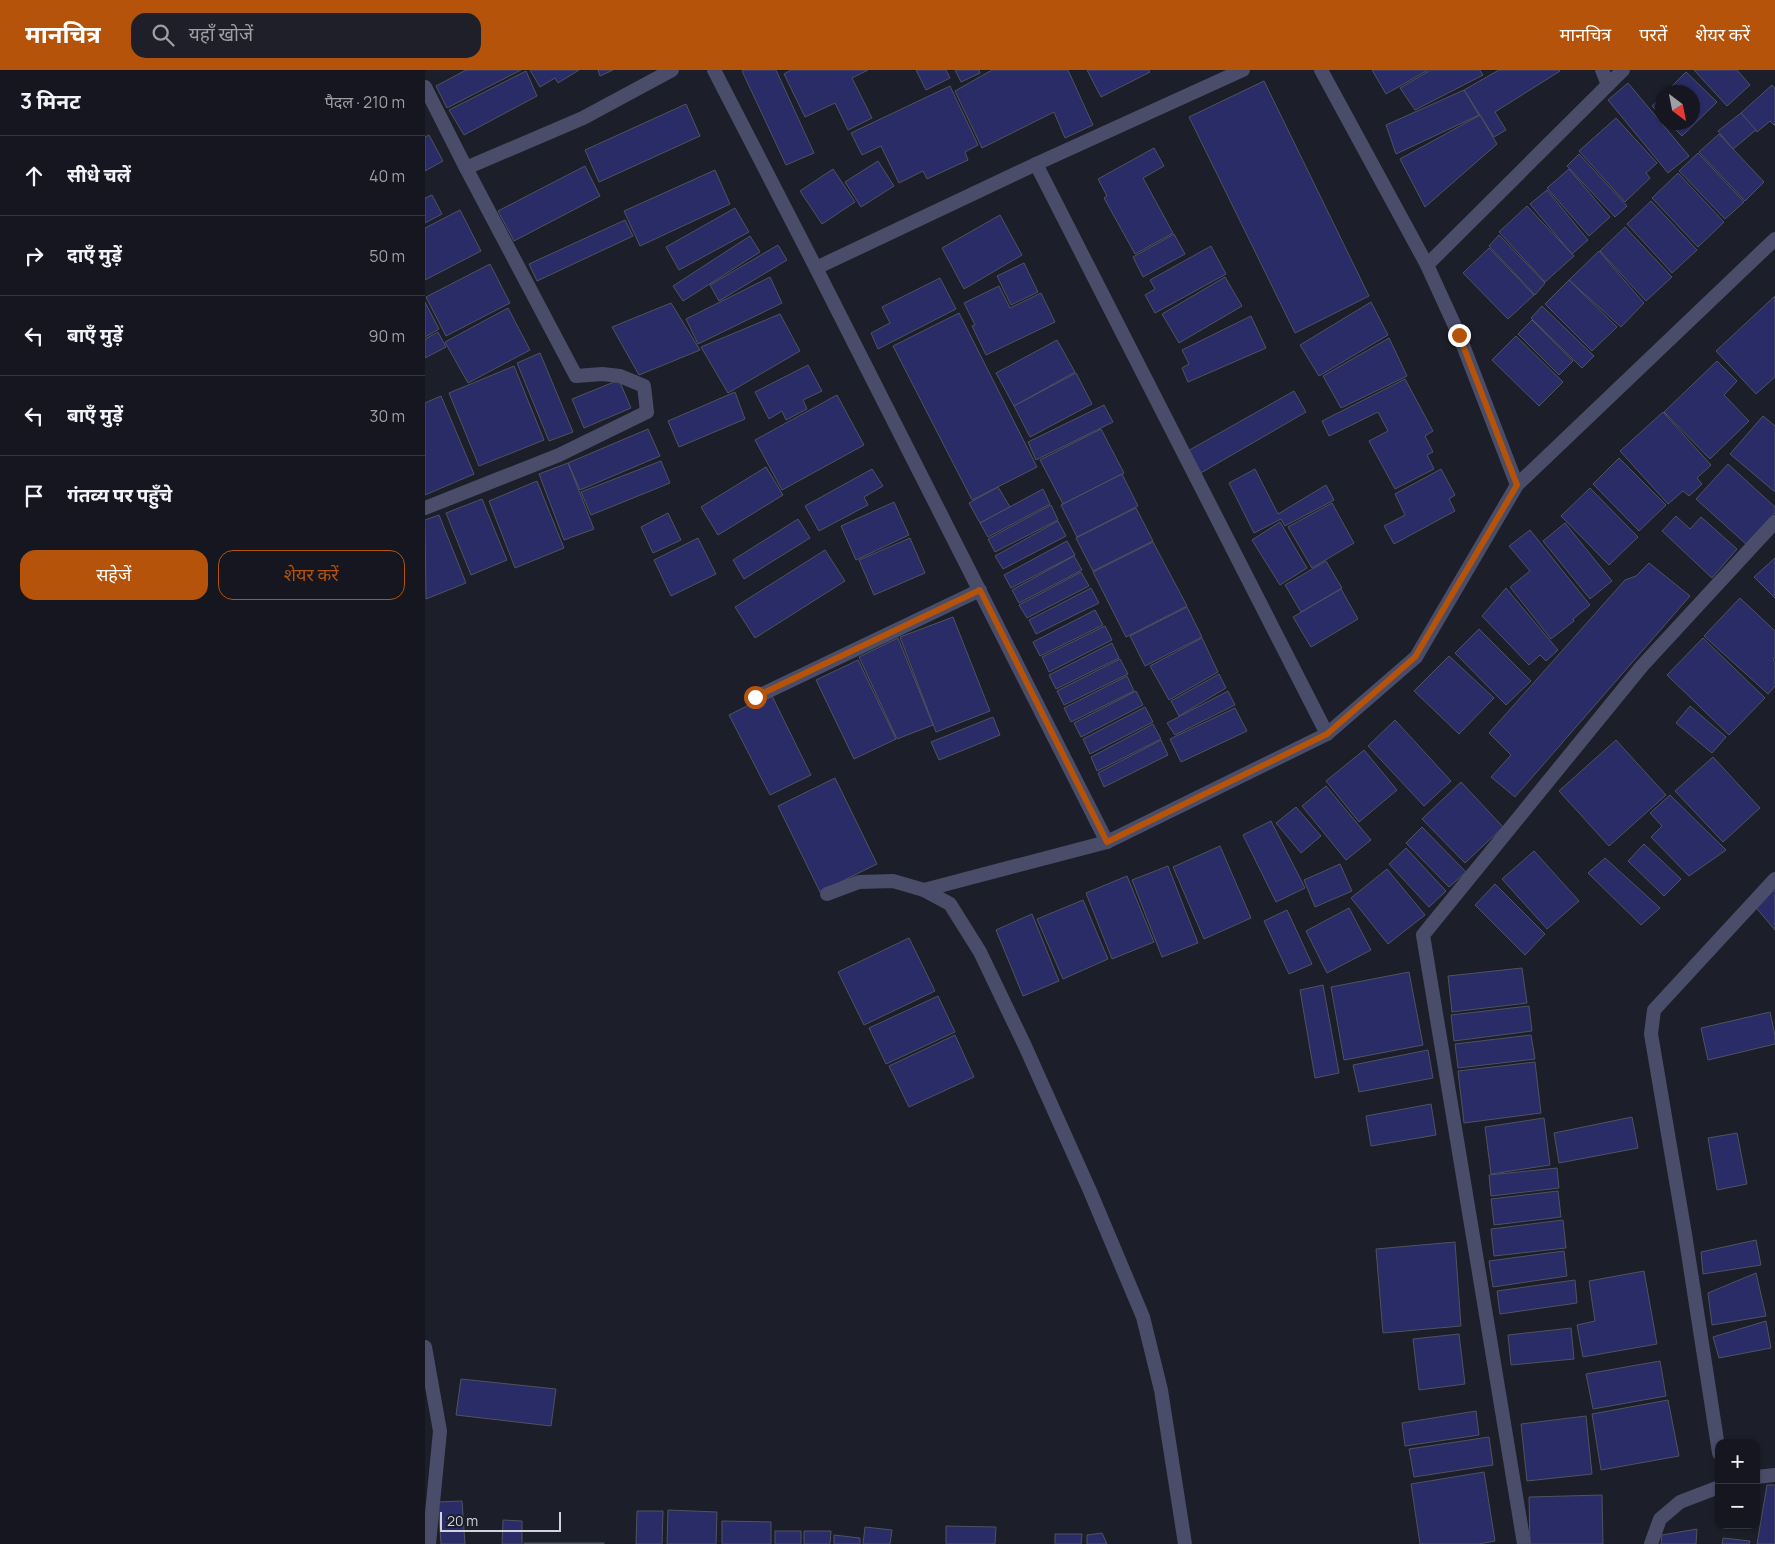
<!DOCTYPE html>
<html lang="hi">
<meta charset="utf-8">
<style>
:root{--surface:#15161f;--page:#1e1f28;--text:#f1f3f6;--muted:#9d9fa4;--line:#34353d;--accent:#b45309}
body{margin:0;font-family:Manrope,"Noto Sans Devanagari",sans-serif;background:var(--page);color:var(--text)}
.controls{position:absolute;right:15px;bottom:15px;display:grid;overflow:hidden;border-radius:10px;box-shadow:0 1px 4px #0004}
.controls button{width:45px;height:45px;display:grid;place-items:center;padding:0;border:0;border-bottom:1px solid var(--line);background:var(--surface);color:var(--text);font:25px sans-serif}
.compass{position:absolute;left:1230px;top:15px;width:45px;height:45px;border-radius:50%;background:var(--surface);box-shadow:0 1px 4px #0004;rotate:148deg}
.scale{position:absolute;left:15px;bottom:12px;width:121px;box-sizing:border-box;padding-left:5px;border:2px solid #d1d2da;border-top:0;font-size:14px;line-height:18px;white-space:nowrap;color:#d1d2da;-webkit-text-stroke:4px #1c1e29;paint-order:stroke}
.stop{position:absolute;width:15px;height:15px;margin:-11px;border:4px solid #b45309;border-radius:50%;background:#fff}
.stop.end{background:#b45309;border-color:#fff;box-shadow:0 1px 5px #0008}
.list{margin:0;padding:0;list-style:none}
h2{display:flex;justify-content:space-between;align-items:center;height:65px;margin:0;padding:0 20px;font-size:21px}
h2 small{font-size:16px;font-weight:400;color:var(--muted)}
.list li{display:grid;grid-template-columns:32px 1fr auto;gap:15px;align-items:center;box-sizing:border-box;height:80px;padding:0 20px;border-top:1px solid var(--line)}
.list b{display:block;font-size:19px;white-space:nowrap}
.list em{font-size:16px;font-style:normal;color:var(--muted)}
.actions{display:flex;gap:10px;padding:15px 20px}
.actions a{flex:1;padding:11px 0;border:1px solid var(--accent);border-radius:15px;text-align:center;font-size:18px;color:var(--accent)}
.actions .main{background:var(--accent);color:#fff}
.icon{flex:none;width:28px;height:28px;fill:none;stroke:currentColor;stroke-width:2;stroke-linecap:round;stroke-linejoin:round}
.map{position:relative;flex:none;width:1350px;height:1474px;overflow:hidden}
header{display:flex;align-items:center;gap:30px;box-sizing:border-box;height:70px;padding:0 25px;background:var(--accent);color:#fff}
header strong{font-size:24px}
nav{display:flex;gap:28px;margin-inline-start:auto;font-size:18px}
.search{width:350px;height:45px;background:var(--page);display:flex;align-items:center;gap:12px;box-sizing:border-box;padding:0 18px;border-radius:15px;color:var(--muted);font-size:19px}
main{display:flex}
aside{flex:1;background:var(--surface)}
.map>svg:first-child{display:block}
</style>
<header>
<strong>मानचित्र</strong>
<div class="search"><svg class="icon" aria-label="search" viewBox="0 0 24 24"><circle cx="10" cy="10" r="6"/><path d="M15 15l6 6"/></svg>यहाँ खोजें</div>
<nav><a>मानचित्र</a><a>परतें</a><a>शेयर करें</a></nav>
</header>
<main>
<aside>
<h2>3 मिनट<small>पैदल · 210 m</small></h2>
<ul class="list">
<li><svg class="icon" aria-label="ahead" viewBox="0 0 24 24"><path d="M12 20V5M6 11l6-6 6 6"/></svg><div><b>सीधे चलें</b></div><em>40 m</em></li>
<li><svg class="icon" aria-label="right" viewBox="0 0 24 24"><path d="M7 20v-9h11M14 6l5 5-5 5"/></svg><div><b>दाएँ मुड़ें</b></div><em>50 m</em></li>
<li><svg class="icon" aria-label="left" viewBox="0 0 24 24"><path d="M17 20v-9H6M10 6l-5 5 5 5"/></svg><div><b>बाएँ मुड़ें</b></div><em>90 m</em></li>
<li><svg class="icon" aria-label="left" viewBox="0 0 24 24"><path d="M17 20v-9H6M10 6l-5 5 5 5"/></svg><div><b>बाएँ मुड़ें</b></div><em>30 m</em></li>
<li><svg class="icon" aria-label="arrive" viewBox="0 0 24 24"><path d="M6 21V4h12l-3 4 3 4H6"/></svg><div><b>गंतव्य पर पहुँचे</b></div></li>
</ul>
<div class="actions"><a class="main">सहेजें</a><a>शेयर करें</a></div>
</aside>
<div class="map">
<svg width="1350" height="1474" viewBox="0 0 1350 1474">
<rect width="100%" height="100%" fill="#1c1e29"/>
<g fill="#2a2c67" stroke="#4f525f">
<polygon points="41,0 96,0 22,38 11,16"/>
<polygon points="105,0 154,0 133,13 130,8 115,17"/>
<polygon points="173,0 188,0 175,6"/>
<polygon points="319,0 351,0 389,83 361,95 317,1"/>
<polygon points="366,0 443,0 427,8 447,48 423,60 410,33 380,47 359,4"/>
<polygon points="491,0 521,0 525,8 501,20"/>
<polygon points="530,0 554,0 555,3 536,12"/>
<polygon points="567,0 643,0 668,55 640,68 629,42 557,78 530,21"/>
<polygon points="662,0 724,0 725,2 676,27"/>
<polygon points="947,0 1003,0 961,24"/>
<polygon points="1006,0 1055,0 1058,5 990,40 975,18"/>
<polygon points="1074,0 1134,0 1135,1 1070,42 1081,60 1069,67 1039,20"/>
<polygon points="1269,0 1312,0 1325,15 1302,36"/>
<polygon points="101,1 112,26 39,65 24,40"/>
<polygon points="1261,2 1292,32 1257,66 1243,52 1268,52 1268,22 1241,22"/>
<polygon points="839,11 944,226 870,263 764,47"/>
<polygon points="1203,13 1264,86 1243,103 1183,30"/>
<polygon points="1347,15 1350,19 1350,56 1345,51 1332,62 1316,43"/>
<polygon points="525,16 553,75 540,82 543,90 502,109 498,101 474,113 456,76 437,85 426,63"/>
<polygon points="1039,20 1054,45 971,84 961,55"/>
<polygon points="1238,26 1238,47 1227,36"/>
<polygon points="261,34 275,66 174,112 160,80"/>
<polygon points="1316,43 1331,60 1308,79 1293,61"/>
<polygon points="1055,45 1072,74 1000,137 975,89"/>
<polygon points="1191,48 1232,93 1221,103 1225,108 1200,132 1154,81"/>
<polygon points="1294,64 1339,112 1320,131 1274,82"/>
<polygon points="4,65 18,91 0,101 0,67"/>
<polygon points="729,78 739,96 718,108 748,163 710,184 679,128 682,126 673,109"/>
<polygon points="1273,83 1319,132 1300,149 1254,101"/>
<polygon points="1154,84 1202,136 1190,147 1142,96"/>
<polygon points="453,91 469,116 436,137 420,112"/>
<polygon points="160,96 175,126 89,171 73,141"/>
<polygon points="408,99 430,132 397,154 375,121"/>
<polygon points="1144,99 1185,147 1164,166 1122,118"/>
<polygon points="290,100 305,134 215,176 199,141"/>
<polygon points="1253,103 1299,152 1273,177 1227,128"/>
<polygon points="1122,120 1163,170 1147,184 1105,134"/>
<polygon points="7,125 17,144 0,153 0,128"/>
<polygon points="1226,131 1272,180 1247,203 1202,154"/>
<polygon points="1102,136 1149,186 1120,212 1074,162"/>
<polygon points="310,138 324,162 254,200 241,177"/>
<polygon points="35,140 56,181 0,210 0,158"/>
<polygon points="575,145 597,185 539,219 517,178"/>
<polygon points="200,150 208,166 112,211 104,194"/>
<polygon points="1200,157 1247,207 1221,231 1175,181"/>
<polygon points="749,164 760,184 718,207 708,187"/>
<polygon points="1074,165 1120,213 1110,225 1064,176"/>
<polygon points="325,166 335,182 258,231 248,216"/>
<polygon points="353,175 362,190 294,231 285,215"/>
<polygon points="786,176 801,204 730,243 720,225 730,219 725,210"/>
<polygon points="1064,178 1109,225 1083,249 1038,203"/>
<polygon points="1174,181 1219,233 1196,257 1144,210"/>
<polygon points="599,193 613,222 586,235 572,206"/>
<polygon points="65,194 85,233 21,266 1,227"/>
<polygon points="345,207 357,233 273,274 261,249"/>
<polygon points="800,207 817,236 754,273 737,244"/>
<polygon points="515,208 531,239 453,279 446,263 465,253 457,237"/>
<polygon points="1144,210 1192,257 1167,281 1120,234"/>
<polygon points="574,216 585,238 616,223 630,252 561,285 547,256 550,255 539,233"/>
<polygon points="1350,226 1350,307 1331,324 1291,281"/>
<polygon points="0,232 14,259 0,267"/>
<polygon points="946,232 963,265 894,306 875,275"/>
<polygon points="246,233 275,280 214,305 187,257"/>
<polygon points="1117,236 1169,286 1157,298 1106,248"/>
<polygon points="83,238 105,280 43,313 20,272"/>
<polygon points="534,243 612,397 547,430 468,276"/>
<polygon points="355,244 375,281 303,323 276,277"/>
<polygon points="826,246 841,278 763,312 757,298 764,294 757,280"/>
<polygon points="1107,250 1148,291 1134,305 1093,264"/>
<polygon points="13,262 21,277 0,288 0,269"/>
<polygon points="1091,266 1138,312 1114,336 1067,290"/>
<polygon points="964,268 982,306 916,338 898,306"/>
<polygon points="632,270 650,302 589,336 571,303"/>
<polygon points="115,283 148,362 124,371 92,293"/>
<polygon points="1292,291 1312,311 1299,325 1324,351 1285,389 1239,342"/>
<polygon points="383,295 397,321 378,330 382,339 361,350 357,341 344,349 330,322"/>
<polygon points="89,296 119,370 54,396 24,323"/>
<polygon points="651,303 667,334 605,367 589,336"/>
<polygon points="980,309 1008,361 1000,366 1008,382 1002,385 1009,399 970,419 944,371 963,361 953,342 904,366 897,351"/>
<polygon points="194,310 206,338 159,358 147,329"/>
<polygon points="869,321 881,342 774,404 761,382"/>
<polygon points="310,322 320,349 254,377 243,351"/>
<polygon points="412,325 439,375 357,420 330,370"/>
<polygon points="16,326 49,404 0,425 0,333"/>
<polygon points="679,335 688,352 611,390 603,372"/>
<polygon points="1238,342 1286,395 1272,408 1277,414 1264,426 1258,421 1243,434 1195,381"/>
<polygon points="1338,346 1350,356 1350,422 1305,384"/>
<polygon points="223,359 235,386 155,420 143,393"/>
<polygon points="676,359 699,403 638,434 615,390"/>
<polygon points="1194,388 1241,435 1214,461 1168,414"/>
<polygon points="236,391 245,413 166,445 156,422"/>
<polygon points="143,393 169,459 139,470 114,404"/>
<polygon points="1303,394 1350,437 1350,443 1321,474 1271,429"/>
<polygon points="341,397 358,425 293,465 276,437"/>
<polygon points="447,399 458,416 439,427 443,435 394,461 380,436"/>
<polygon points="830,399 853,444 901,415 909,430 860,456 856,449 829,463 804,413"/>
<polygon points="1016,399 1030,425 1024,429 1030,441 969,474 959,456 980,445 970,424"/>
<polygon points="697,404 713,436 652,467 636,435"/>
<polygon points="112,411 139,478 90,498 64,431"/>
<polygon points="573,417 585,437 555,453 544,433"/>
<polygon points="1165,418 1213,467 1184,495 1136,446"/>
<polygon points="618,419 625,434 563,467 555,453"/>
<polygon points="57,429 82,490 46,505 21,443"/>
<polygon points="469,432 484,465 431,490 416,456"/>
<polygon points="907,433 929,473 887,498 863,457"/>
<polygon points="626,435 633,450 570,482 563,469"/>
<polygon points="711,438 728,471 668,501 651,468"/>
<polygon points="243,443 256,470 228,483 216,457"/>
<polygon points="14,445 41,513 1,529 0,450"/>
<polygon points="1251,446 1265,459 1276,447 1312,479 1287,508 1237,461"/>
<polygon points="373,449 385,468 319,509 308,490"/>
<polygon points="633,451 641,466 578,499 570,486"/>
<polygon points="855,452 882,498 855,515 827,470"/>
<polygon points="1140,453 1187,511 1165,529 1118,471"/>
<polygon points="1105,460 1165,535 1148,549 1149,551 1126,569 1085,517 1105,501 1084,476"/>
<polygon points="273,468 291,504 246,526 229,490"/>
<polygon points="485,468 500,503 449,525 434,490"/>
<polygon points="642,471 650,485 586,518 579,505"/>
<polygon points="728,472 762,536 701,567 668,502"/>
<polygon points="400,480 420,511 330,568 310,537"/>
<polygon points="649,486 657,500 594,533 587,520"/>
<polygon points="1350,488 1350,528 1329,507"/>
<polygon points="901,491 917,518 876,542 860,515"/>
<polygon points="1224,493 1265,526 1090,727 1066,707 1086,685 1064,663 1200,510 1211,506"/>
<polygon points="656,502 664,516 602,548 594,535"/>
<polygon points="666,518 674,533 611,564 604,550"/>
<polygon points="1081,518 1133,580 1121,591 1115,585 1104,595 1057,546"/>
<polygon points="916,519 933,549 886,577 868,547"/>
<polygon points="1315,528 1350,561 1350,587 1348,590 1350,592 1350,616 1343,624 1279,566"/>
<polygon points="762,537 777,567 720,596 705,566"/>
<polygon points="670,540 678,555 615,586 608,572"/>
<polygon points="528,547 565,641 511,662 475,567"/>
<polygon points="680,556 687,570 624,602 617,587"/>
<polygon points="1054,559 1106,611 1081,635 1030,583"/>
<polygon points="473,568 508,655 472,669 434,587"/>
<polygon points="777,568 793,602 744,630 725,596"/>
<polygon points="1278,568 1340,628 1304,665 1242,605"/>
<polygon points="687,573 694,588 631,619 624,605"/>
<polygon points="1024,586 1069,628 1034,664 989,621"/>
<polygon points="695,589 703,604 639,635 632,621"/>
<polygon points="433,590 471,669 429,689 391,610"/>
<polygon points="794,604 801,618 754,646 746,631"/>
<polygon points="702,606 709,621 646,652 639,638"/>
<polygon points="711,621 718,635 656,667 649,653"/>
<polygon points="803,621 810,635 750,665 742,653"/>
<polygon points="346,624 386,705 345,725 304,645"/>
<polygon points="1265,636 1301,667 1287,683 1251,653"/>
<polygon points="720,637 728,652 665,684 658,669"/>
<polygon points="810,638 822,661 756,692 745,669"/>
<polygon points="568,647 575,665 514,690 506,672"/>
<polygon points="970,650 1026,711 999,736 943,676"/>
<polygon points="728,654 736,669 672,701 666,687"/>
<polygon points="736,670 743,685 679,717 673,703"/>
<polygon points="1191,670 1241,725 1184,776 1134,721"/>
<polygon points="939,680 972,720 934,752 901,711"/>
<polygon points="1288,687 1335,738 1298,772 1250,721"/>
<polygon points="410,708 452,794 395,822 353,736"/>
<polygon points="1036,712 1078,757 1040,793 997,749"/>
<polygon points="901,716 946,770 921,790 877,736"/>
<polygon points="1245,725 1301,780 1264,806 1226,767 1237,756 1225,743"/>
<polygon points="871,737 896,766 876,783 851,753"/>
<polygon points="846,751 880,818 851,832 818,765"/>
<polygon points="997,757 1041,802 1024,817 981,773"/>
<polygon points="1219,774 1256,809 1239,826 1203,791"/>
<polygon points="795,776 826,848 779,869 748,797"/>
<polygon points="981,778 1021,821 1004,837 964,794"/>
<polygon points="1109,781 1154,831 1122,859 1077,809"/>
<polygon points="1180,788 1235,838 1216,855 1163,803"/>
<polygon points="915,794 927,821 890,837 879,810"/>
<polygon points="743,796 773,873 737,887 707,810"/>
<polygon points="962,799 1000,845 963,874 926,828"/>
<polygon points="702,806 729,872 687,889 661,823"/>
<polygon points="1070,814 1120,864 1100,885 1050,835"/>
<polygon points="1347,818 1350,822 1350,860 1328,834"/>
<polygon points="658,830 683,889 638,909 612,849"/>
<polygon points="924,838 946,880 902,903 881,861"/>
<polygon points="862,840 887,894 864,904 839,851"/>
<polygon points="607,844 634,911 598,926 571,860"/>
<polygon points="484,868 510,921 439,955 413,902"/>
<polygon points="1097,898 1102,933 1027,942 1023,906"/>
<polygon points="984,902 998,975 919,990 906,917"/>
<polygon points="898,915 914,1003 890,1008 875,920"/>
<polygon points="513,926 530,962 461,994 444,958"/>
<polygon points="1104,936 1107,961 1029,971 1026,945"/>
<polygon points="1345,942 1350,966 1350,974 1283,990 1276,958"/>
<polygon points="530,965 549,1007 484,1037 464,996"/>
<polygon points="1106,965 1110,989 1033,998 1030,974"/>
<polygon points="1003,980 1008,1008 934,1022 928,995"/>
<polygon points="1110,992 1116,1043 1039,1053 1033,1001"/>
<polygon points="1006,1034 1011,1065 946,1076 941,1046"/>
<polygon points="1207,1047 1213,1078 1134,1093 1129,1063"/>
<polygon points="1119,1048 1125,1095 1066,1104 1060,1057"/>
<polygon points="1312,1063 1322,1114 1292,1120 1283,1068"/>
<polygon points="1132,1098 1134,1118 1066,1126 1064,1105"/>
<polygon points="1133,1121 1136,1147 1069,1155 1066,1129"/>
<polygon points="1138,1150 1141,1178 1069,1186 1066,1159"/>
<polygon points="1331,1170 1336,1195 1278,1204 1276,1182"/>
<polygon points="1030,1172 1036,1256 958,1263 951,1179"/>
<polygon points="1139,1181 1142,1206 1068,1217 1064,1191"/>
<polygon points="1219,1201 1232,1274 1158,1287 1152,1255 1170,1251 1164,1211"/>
<polygon points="1331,1203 1341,1246 1287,1255 1283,1223"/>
<polygon points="1150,1210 1152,1233 1075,1244 1072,1221"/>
<polygon points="1341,1251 1346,1278 1294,1288 1288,1267"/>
<polygon points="1146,1258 1149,1289 1086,1295 1083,1265"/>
<polygon points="1034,1264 1040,1314 994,1320 988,1269"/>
<polygon points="1235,1291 1241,1326 1168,1339 1161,1304"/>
<polygon points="36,1309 131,1319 126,1356 31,1345"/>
<polygon points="1243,1330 1254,1386 1176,1400 1167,1344"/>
<polygon points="1051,1341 1054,1365 980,1376 977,1353"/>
<polygon points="1161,1346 1167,1404 1102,1411 1096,1354"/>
<polygon points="1064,1367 1068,1395 989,1407 984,1379"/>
<polygon points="1059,1402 1070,1471 1054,1474 995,1474 986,1414"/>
<polygon points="1342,1415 1350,1415 1350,1474 1332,1474"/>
<polygon points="1177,1425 1178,1474 1105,1474 1104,1427"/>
<polygon points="37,1431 40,1474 16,1474 13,1432"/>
<polygon points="243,1440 292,1442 291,1474 242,1474"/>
<polygon points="212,1441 238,1441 237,1474 211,1474"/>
<polygon points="78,1450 97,1451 97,1474 77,1474"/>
<polygon points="297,1451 346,1452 346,1474 297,1474"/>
<polygon points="521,1456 571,1457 570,1474 521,1474"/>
<polygon points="440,1457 467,1460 465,1474 438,1474"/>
<polygon points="1272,1459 1271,1474 1236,1474 1237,1465"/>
<rect x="350" y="1461" width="26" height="13"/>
<polygon points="379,1461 406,1461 405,1474 379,1474"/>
<polygon points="677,1463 682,1474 662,1474 662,1465"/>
<polygon points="630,1464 657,1464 656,1474 630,1474"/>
<polygon points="409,1465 435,1468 435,1474 409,1474"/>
<polygon points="1298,1468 1325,1471 1324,1474 1297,1474"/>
<rect x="99" y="1473" width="80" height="1"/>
</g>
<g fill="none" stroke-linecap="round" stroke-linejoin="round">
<g stroke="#494d69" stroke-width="14">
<polyline points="289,0 391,198 682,772"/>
<polyline points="1177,0 1183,15"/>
<polyline points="0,17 41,98 151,306 177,304 195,306 219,316 222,342 134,385 0,438"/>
<polyline points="611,94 902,664"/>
<polyline points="41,98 158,48 247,0"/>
<polyline points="1002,195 1198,0"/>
<polyline points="391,198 611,94 818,0"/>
<polyline points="1092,415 1350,169"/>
<polyline points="331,627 555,520"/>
<polyline points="499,820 682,772 902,664 991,587 1092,415 1034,265 1002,195 896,0"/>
<polyline points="402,824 434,812 468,811 499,820 525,834 555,882 600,976 665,1121 718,1247 736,1320 760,1474"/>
<polyline points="0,1277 15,1361 4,1474"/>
<polyline points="1294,1383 1260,1164 1226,964 1229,940 1350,809"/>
<polyline points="1331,1407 1350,1405"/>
<polyline points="1099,1474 998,865 1217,596 1350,452"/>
<polyline points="1226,1474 1235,1449 1255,1432 1294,1417"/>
</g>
</g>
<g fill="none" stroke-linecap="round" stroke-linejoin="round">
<polyline stroke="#b45309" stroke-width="6" points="330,627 555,520 682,772 902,664 990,587 1092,415 1034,265"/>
</g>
</svg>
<div class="controls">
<button>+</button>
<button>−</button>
</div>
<svg class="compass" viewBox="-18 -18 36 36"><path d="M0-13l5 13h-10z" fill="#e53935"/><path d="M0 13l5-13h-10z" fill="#9d9fa4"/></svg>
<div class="scale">20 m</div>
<div class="stop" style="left:330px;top:627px"></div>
<div class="stop end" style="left:1034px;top:265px"></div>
</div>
</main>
